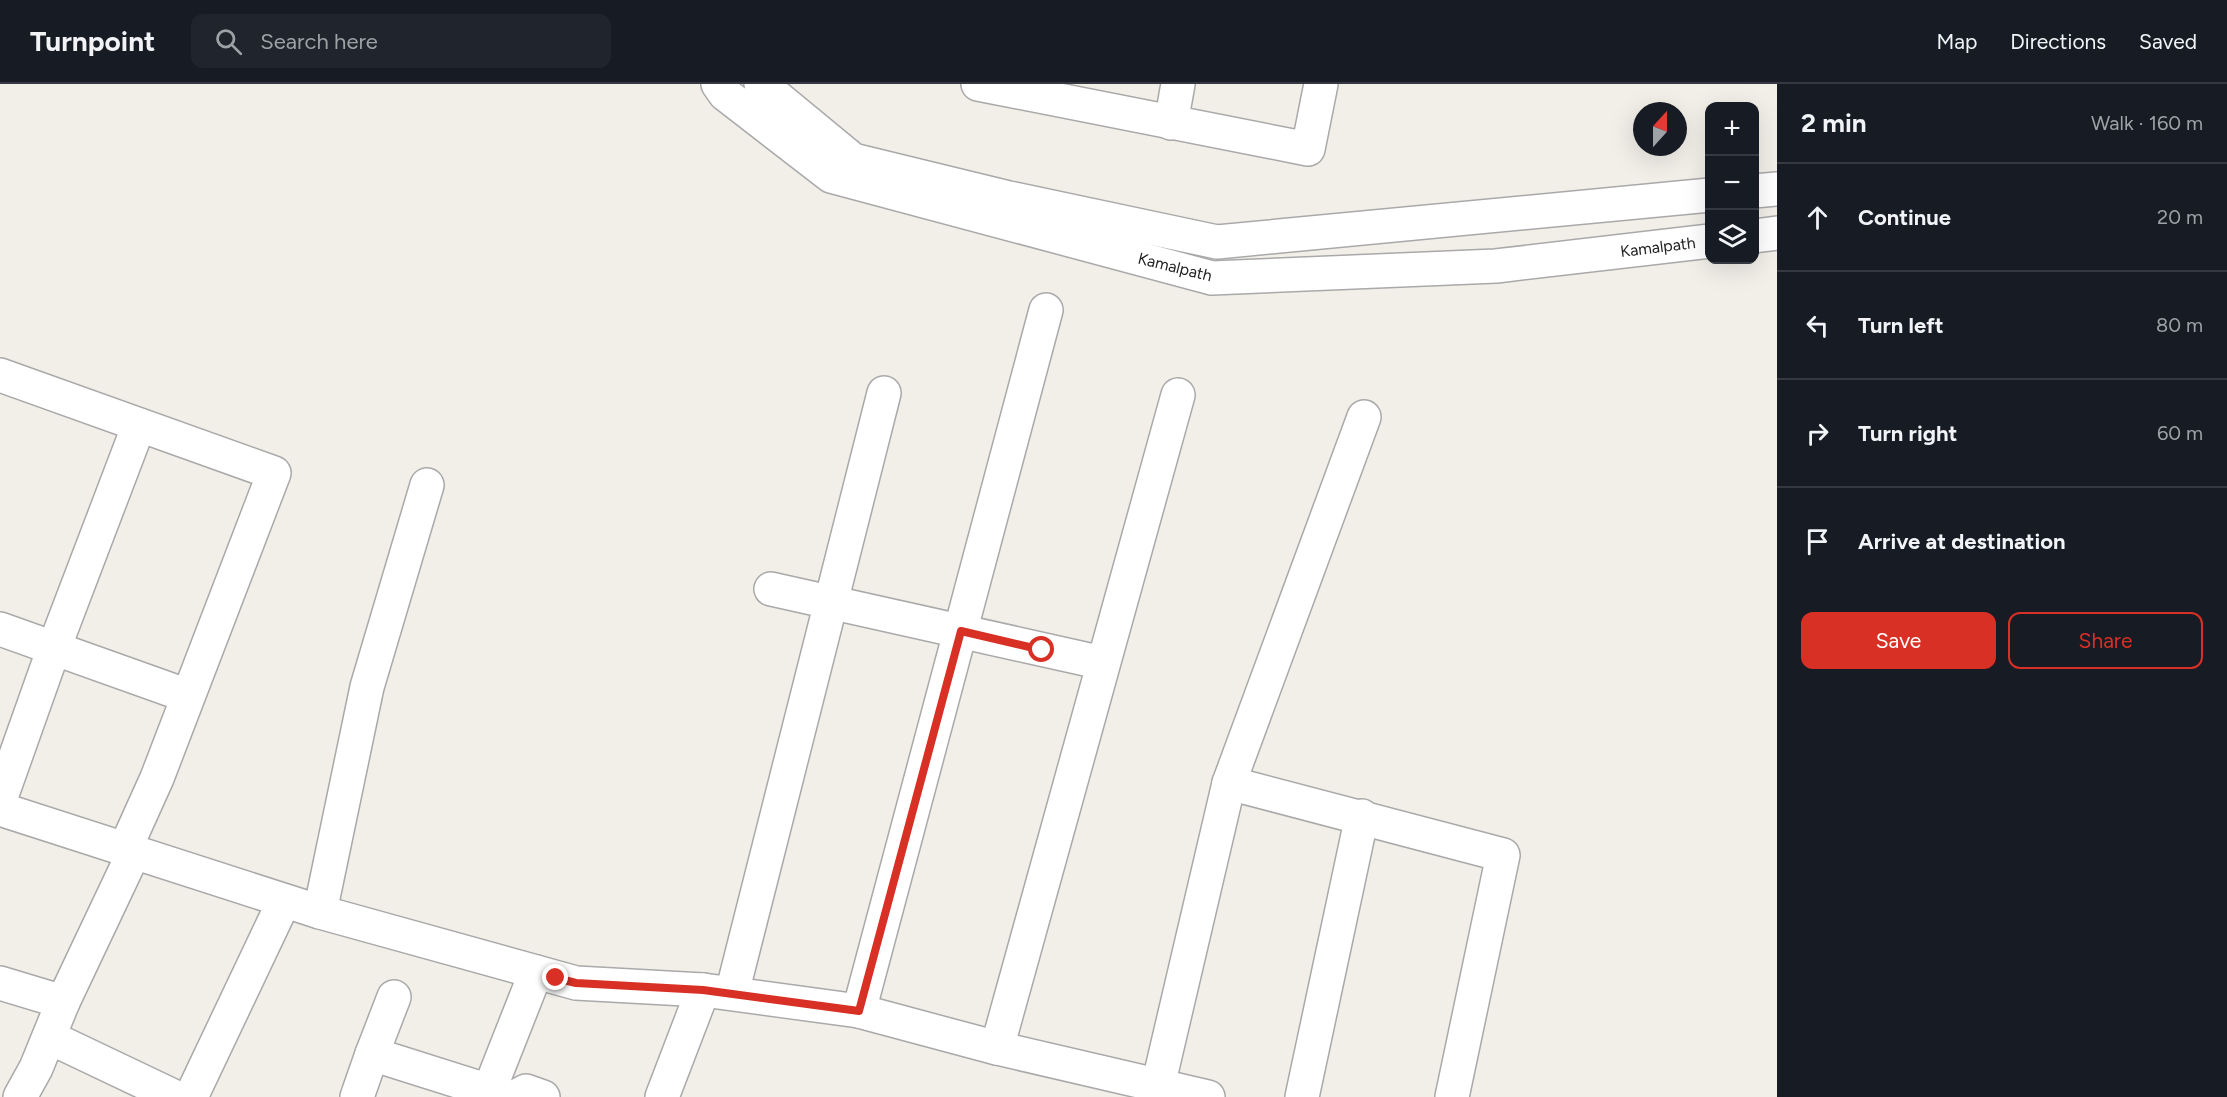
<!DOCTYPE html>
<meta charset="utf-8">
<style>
:root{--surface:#171b24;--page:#20242c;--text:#f1f3f6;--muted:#9ea1a6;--line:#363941;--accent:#d93025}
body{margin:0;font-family:Figtree,sans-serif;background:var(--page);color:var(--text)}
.controls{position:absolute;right:18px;top:18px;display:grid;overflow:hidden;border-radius:12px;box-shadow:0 6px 24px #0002}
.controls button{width:54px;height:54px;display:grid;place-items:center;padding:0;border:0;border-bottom:2px solid var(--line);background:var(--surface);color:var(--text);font:30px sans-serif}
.compass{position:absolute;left:1633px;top:18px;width:54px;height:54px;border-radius:50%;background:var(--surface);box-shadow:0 6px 24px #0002;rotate:21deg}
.stop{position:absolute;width:18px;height:18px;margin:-14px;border:4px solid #d93025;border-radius:50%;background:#fff}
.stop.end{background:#d93025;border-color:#fff;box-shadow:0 2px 6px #0008}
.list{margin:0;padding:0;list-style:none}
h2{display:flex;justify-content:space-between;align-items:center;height:78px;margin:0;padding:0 24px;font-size:26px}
h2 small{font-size:20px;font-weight:400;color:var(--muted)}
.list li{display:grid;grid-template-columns:39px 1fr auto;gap:18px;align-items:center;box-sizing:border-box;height:108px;padding:0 24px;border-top:2px solid var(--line)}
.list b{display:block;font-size:22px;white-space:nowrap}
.list em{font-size:20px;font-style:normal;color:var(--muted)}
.actions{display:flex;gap:12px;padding:18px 24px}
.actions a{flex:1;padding:14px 0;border:2px solid var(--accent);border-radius:12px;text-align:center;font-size:21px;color:var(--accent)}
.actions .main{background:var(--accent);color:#fff}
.icon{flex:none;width:33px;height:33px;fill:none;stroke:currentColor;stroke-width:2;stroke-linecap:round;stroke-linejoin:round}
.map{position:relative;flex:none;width:1777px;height:1013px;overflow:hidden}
header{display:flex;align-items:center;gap:36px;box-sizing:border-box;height:84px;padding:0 30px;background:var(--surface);border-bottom:2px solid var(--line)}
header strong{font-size:28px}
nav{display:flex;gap:33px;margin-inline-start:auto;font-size:21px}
.search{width:420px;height:54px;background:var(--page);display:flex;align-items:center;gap:15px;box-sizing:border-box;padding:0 21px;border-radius:12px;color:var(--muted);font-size:22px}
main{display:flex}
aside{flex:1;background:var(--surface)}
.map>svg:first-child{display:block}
</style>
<header>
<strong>Turnpoint</strong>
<div class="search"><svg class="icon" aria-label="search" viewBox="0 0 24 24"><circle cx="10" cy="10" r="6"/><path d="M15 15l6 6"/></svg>Search here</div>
<nav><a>Map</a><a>Directions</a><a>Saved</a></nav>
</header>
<main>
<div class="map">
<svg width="1777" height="1013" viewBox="0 0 1777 1013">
<rect width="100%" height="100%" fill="#f2efe9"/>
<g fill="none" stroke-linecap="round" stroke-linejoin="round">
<defs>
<g id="minor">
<polyline points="718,0 725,10 831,92 1212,194 1496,182 1710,157"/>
<polyline points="761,0 853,76 1009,114 1217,158 1710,111"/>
<polyline points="978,0 1308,65 1321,0"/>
<polyline points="1171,39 1178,0"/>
<polyline points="1754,107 1777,105"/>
<polyline points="1754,152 1777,149"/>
<polyline points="0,291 274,389 157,694 125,765"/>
<polyline points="771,505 1103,579"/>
<polyline points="0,545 188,612"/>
<polyline points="1229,699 1503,771 1452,1013"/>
<polyline points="0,716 54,564 139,341"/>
<polyline points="0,725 320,828 576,899 703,906 859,927 997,964 1208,1013"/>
<polyline points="320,828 367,603 427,401"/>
<polyline points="0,899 63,918 36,984 20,1013"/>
<polyline points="732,909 884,309"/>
<polyline points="63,918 134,768"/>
<polyline points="859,927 1046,226"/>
<polyline points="49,953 175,1013"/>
<polyline points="997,964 1178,311"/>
<polyline points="372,970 394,913"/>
<polyline points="1158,1002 1229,699 1364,333"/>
<polyline points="489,1007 536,888"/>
<polyline points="191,1013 284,817"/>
<polyline points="357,1013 372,970 508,1013"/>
<polyline points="515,1013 526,1007 543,1013"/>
<polyline points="662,1013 703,906"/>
<polyline points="1302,1013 1362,732"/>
</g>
</defs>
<use href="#minor" stroke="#a9a9a9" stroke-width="36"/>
<use href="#minor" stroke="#fff" stroke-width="33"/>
</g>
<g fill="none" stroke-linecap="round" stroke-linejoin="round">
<polyline stroke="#d93025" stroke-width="8" points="556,894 576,899 703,906 859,927 961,547 1042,566"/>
</g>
<g text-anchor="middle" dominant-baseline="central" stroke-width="4.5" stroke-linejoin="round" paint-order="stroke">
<g font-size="16" fill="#222" stroke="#fff">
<text transform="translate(1658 163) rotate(-7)">Kamalpath</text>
<text transform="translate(1175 183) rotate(14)">Kamalpath</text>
</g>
</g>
</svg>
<div class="controls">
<button>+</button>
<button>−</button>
<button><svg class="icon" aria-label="layers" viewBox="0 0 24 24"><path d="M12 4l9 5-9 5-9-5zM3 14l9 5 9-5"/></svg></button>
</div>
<svg class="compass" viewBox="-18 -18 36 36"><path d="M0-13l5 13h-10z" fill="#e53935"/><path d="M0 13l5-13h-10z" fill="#9ea1a6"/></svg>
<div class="stop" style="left:1042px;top:566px"></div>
<div class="stop end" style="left:556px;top:894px"></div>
</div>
<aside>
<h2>2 min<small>Walk · 160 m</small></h2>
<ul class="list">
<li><svg class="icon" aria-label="ahead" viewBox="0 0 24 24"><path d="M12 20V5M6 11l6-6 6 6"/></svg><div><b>Continue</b></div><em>20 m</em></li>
<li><svg class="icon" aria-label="left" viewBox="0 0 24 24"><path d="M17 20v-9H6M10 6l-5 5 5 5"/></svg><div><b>Turn left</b></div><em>80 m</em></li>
<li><svg class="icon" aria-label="right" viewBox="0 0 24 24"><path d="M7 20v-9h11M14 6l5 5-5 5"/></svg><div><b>Turn right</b></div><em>60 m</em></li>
<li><svg class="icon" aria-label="arrive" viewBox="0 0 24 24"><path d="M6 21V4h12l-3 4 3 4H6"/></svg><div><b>Arrive at destination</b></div></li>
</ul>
<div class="actions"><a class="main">Save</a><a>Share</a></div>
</aside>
</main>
